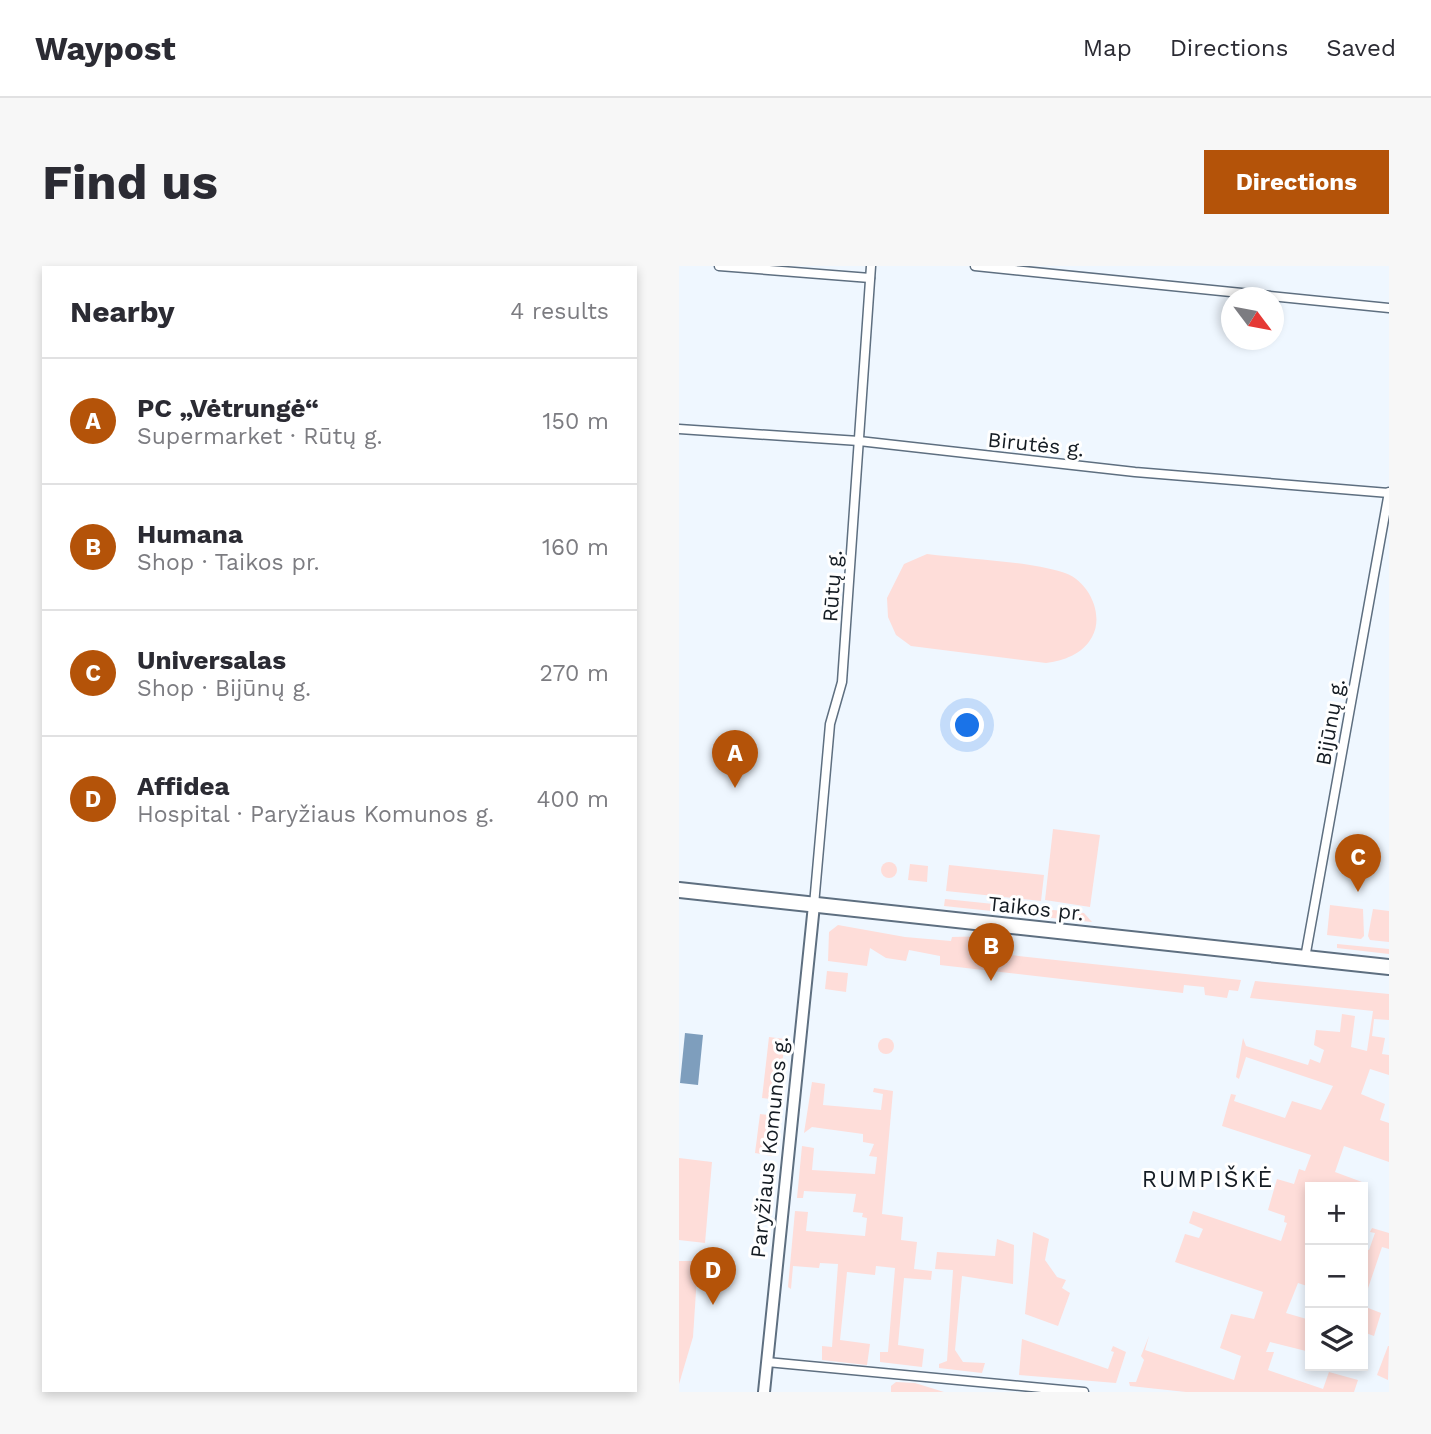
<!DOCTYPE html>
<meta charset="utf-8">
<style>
:root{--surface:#fff;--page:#f7f7f7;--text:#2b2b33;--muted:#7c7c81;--line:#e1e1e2;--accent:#b45309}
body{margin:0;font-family:"Work Sans",sans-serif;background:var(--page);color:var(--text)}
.controls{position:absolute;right:21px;bottom:21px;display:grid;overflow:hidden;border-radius:0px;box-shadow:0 4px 10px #0003}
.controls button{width:63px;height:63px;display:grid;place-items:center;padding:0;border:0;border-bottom:2px solid var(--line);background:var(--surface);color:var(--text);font:35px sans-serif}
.compass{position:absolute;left:542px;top:21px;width:63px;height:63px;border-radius:50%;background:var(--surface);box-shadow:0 4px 10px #0003;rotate:122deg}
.you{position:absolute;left:289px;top:460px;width:24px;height:24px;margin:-18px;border:5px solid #fff;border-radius:50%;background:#1a73e8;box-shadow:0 0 0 10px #1a73e833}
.badge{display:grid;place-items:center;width:46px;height:46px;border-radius:50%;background:var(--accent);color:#fff;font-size:23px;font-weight:700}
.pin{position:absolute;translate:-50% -58px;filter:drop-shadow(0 2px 4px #0008)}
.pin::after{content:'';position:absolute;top:37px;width:24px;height:21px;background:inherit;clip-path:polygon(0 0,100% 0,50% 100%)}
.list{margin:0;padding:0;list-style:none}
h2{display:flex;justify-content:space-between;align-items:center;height:91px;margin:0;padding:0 28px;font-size:30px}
h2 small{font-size:23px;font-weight:400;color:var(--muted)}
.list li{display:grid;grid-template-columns:46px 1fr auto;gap:21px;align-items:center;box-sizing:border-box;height:126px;padding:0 28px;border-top:2px solid var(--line)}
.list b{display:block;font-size:26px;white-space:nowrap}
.list p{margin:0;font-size:23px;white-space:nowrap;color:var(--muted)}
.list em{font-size:23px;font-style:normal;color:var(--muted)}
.icon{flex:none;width:38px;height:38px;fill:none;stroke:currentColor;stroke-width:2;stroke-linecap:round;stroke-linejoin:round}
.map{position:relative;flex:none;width:710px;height:1126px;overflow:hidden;border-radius:0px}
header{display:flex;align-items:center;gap:42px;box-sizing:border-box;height:98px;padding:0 35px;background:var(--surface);border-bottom:2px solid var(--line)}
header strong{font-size:33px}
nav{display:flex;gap:38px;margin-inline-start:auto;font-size:24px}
.intro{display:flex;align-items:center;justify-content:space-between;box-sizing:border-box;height:168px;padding:0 42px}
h1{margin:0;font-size:49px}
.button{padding:18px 32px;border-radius:0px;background:var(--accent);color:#fff;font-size:24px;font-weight:700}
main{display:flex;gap:42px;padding:0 42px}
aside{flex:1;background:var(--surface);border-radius:0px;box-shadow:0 4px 10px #0003}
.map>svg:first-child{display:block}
</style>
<header>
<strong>Waypost</strong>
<nav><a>Map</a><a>Directions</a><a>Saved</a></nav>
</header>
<div class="intro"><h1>Find us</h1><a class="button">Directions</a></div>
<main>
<aside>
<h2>Nearby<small>4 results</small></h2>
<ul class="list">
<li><span class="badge">A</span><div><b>PC „Vėtrungė“</b><p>Supermarket · Rūtų g.</p></div><em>150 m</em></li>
<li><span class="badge">B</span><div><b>Humana</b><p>Shop · Taikos pr.</p></div><em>160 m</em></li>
<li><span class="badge">C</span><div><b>Universalas</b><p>Shop · Bijūnų g.</p></div><em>270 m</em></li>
<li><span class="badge">D</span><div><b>Affidea</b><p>Hospital · Paryžiaus Komunos g.</p></div><em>400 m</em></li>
</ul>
</aside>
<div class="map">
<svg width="710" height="1126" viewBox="0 0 710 1126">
<rect width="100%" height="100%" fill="#eff7ff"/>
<g fill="#feddd9">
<path d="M248,288C288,293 346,295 383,306C409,313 426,348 413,371C404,388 384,395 367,397L232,380L217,369L209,351L208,332L225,298Z"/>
<polygon points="374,563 421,569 411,641 366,634"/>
<circle cx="210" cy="604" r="8"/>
<polygon points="231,598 249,600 248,616 229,614"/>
<polygon points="270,599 365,609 362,635 267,625"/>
<polygon points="266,633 362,643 361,650 265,640"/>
<polygon points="651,639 684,643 685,670 682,673 648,669"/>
<polygon points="364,643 405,647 413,656 363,651"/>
<polygon points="694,643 710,645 710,676 691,674 689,670"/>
<polygon points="159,659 226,671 272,675 273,671 313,670 322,679 322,688 562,714 559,725 550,724 548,732 526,729 525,721 505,719 504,727 261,699 261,690 230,684 227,695 207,692 191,682 188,700 149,695 150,666"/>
<polygon points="658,678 710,683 710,688 658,682"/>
<polygon points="148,705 169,707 167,726 146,723"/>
<polygon points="576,715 710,728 710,754 695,753 693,770 706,772 703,788 710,789 710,809 691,803 682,828 706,838 701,854 710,857 710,896 665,880 656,906 683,916 681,921 631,921 631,1021 619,1017 607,1047 631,1054 631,1086 591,1076 587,1086 595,1086 589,1104 644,1123 650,1106 679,1114 675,1126 507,1126 451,1120 450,1116 457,1116 465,1094 462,1090 470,1070 466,1084 555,1114 562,1090 541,1082 552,1048 575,1053 584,1026 496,996 506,968 520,972 524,963 510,957 514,945 602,975 608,957 605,956 606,950 589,944 598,913 615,918 620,903 626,905 632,889 543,860 552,828 557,829 555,835 606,852 613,835 642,844 654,820 567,791 560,813 557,811 564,772 567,780 629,799 631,793 641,797 645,784 635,779 637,764 661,766 663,748 676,750 672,781 688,785 694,745 571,732"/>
<polygon points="90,771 106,773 99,834 83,832"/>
<circle cx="207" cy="780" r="8"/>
<polygon points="133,816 146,818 144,839 202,844 204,828 194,826 195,822 214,825 203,948 224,951 222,974 238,976 235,1003 253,1005 252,1014 225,1012 219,1079 245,1083 243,1101 201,1096 201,1086 209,1086 216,1002 197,1000 196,1009 168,1006 161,1074 191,1078 188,1099 143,1094 143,1080 153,1081 159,998 141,997 140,1002 114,1000 112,1023 109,1021 116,945 129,946 127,965 186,970 188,952 183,951 184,947 174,946 177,928 125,925 124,932 118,932 123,880 135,882 133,904 196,908 198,891 190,890 195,878 184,876 184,868 133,861 125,867"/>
<polygon points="81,848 98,850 93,890 76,887"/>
<polygon points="0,892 33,896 26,977 0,974"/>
<polygon points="693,962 710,967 710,983 703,981 684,1037 684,982 690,984 696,967 691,966"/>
<polygon points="354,966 370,973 366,994 378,1011 387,1014 383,1022 391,1027 379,1060 346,1048"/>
<polygon points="318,973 335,979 334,1018 283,1010 276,1084 284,1096 306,1097 303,1107 260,1102 260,1098 268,1095 274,1004 256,1003 258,986 316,990"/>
<polygon points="0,995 19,995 14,1071 0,1118"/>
<polygon points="684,1040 702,1047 695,1070 684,1066"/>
<polygon points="343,1073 429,1103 435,1086 432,1085 434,1080 447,1086 437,1117 340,1109"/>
<polygon points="709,1080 710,1080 709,1114 698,1109"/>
<polygon points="217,1116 236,1117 265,1126 212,1126 212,1120"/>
</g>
<polygon fill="#7e9ebd" points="6,767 24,769 19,819 1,817"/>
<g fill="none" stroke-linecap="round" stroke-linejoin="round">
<defs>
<g id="minor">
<polyline points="40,0 191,12"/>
<polyline points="296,0 710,42"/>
<polyline points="0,163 180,175 456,206 710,227"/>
<polyline points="135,639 151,458 163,416 192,0"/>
<polyline points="626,692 710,226"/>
<polyline points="88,1096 405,1126"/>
</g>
<polyline id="tertiary" points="85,1126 135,639"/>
<polyline id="primary" points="0,624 710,701"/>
</defs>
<use href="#minor" stroke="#5e6f80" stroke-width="11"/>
<use href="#tertiary" stroke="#5e6f80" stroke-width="14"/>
<use href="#primary" stroke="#5e6f80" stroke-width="18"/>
<use href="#minor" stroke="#fff" stroke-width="8"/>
<use href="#tertiary" stroke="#fff" stroke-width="10"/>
<use href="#primary" stroke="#fff" stroke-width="14"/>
</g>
<g text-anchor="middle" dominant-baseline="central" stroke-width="6" stroke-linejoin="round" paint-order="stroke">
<g font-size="21" fill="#151c23" stroke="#fff">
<text transform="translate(357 178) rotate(6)">Birutės g.</text>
<text transform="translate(153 320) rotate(-86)">Rūtų g.</text>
<text transform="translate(651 456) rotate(-80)">Bijūnų g.</text>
<text transform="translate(357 642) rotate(6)">Taikos pr.</text>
<text transform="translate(90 881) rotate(-84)">Paryžiaus Komunos g.</text>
</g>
<g font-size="23" letter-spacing="2" fill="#151c23" stroke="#fff">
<text x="529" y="913">RUMPIŠKĖ</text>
</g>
</g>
</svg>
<div class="controls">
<button>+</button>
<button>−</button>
<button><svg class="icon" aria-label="layers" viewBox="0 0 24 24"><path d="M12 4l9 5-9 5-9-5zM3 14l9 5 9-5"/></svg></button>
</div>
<svg class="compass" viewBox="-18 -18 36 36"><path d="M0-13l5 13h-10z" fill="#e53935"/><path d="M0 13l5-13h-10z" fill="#7c7c81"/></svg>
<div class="you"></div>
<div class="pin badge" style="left:56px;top:522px">A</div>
<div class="pin badge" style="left:312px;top:715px">B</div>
<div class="pin badge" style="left:679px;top:626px">C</div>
<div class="pin badge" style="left:34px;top:1039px">D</div>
</div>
</main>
